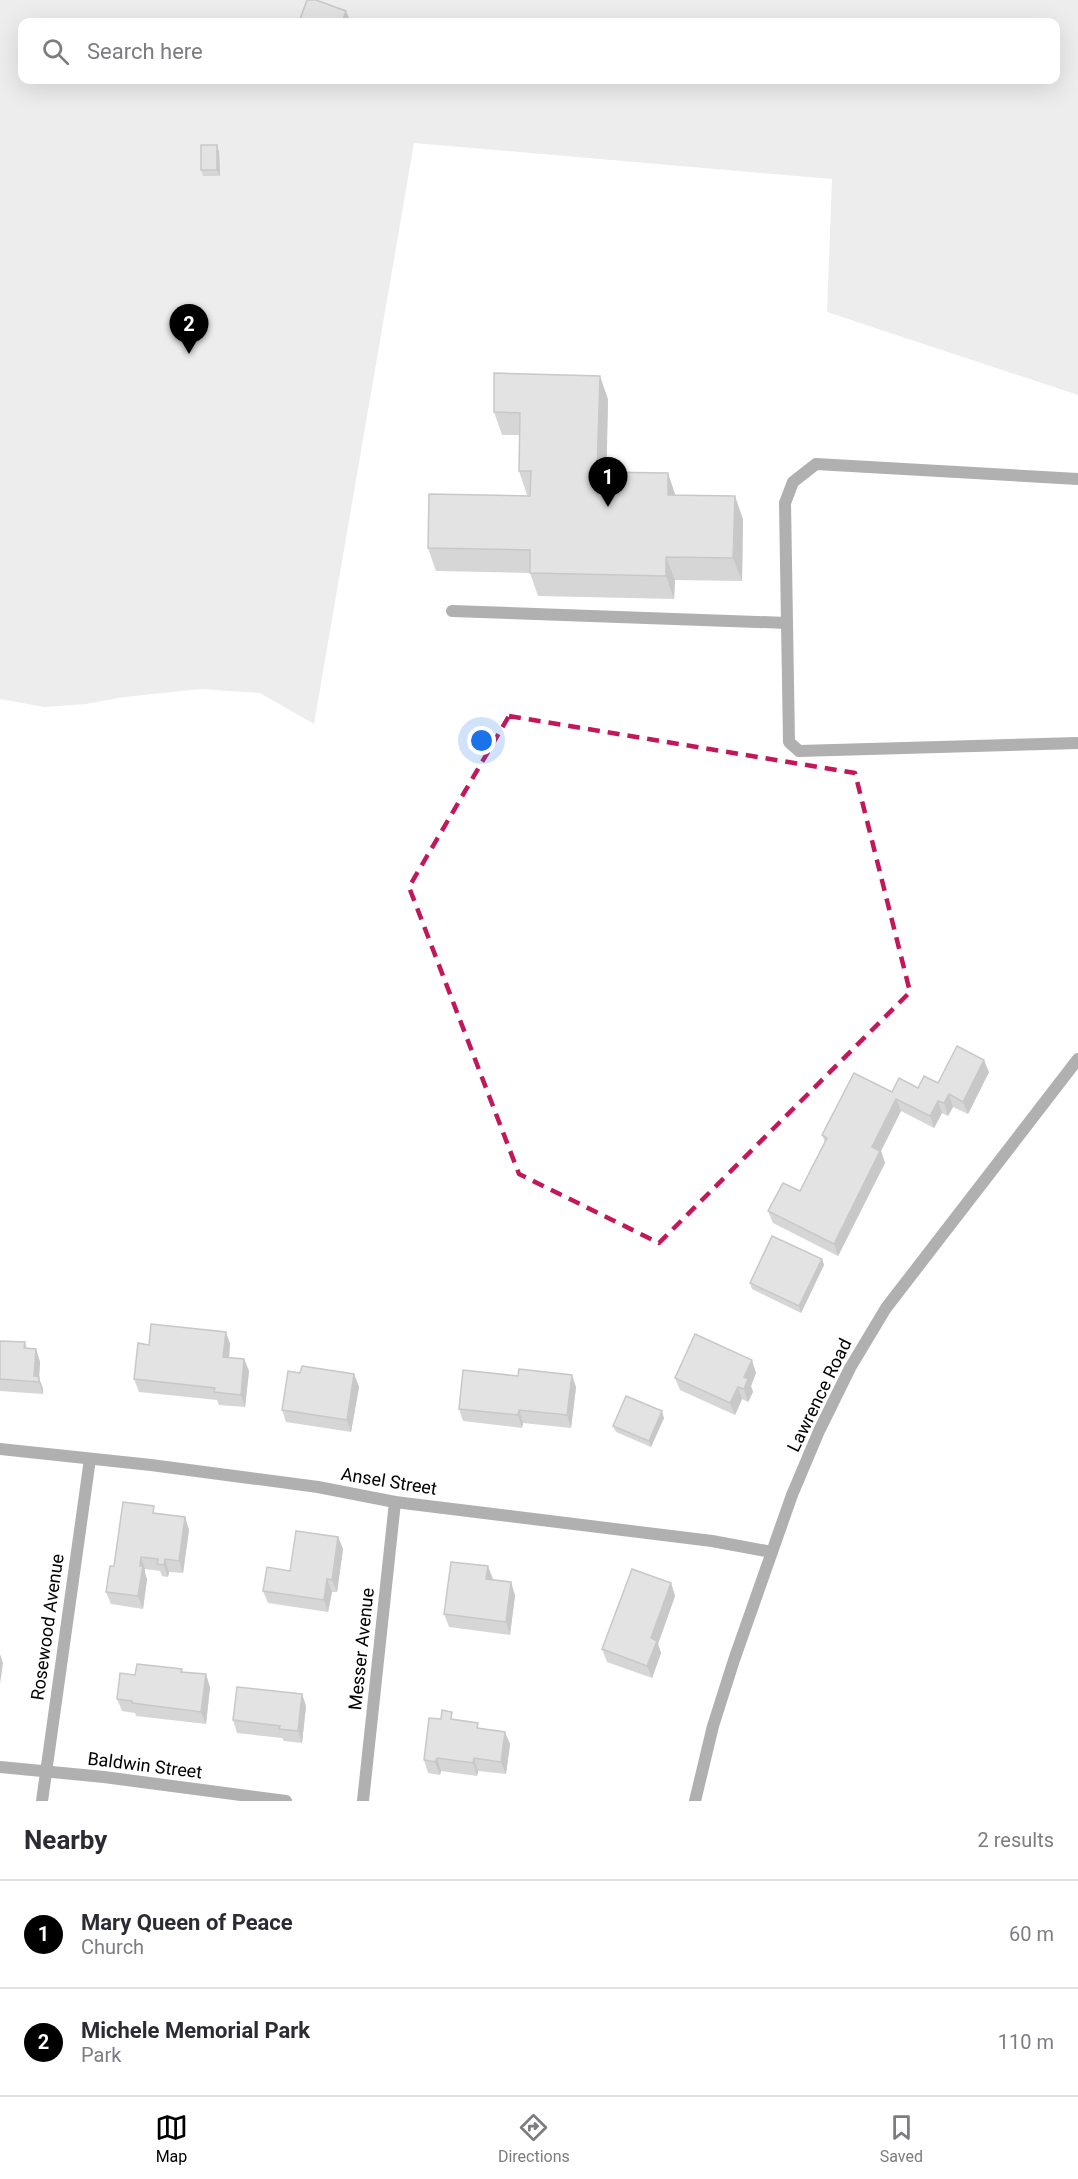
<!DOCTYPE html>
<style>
:root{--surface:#fff;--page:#f7f7f7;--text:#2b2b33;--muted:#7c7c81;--line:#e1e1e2;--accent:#000}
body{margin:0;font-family:Roboto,sans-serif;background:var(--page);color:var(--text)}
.you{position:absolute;left:482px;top:741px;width:21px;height:21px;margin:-15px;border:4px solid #fff;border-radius:50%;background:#1a73e8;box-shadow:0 0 0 9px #1a73e833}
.badge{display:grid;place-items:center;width:39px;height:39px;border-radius:50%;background:var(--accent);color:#fff;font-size:20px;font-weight:700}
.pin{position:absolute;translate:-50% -50px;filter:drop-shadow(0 2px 3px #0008)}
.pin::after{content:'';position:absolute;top:32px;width:21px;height:18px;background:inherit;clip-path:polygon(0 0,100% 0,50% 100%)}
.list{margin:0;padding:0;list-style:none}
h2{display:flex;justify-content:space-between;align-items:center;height:78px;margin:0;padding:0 24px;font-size:26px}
h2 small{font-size:20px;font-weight:400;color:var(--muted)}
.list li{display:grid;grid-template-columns:39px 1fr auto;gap:18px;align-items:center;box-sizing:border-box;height:108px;padding:0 24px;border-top:2px solid var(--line)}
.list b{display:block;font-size:22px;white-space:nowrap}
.list p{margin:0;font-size:20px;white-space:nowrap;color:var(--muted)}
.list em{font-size:20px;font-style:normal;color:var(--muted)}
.icon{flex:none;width:33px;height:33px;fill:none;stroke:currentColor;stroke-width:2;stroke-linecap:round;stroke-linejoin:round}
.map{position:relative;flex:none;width:1078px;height:1801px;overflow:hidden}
.search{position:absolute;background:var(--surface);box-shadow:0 6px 24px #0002;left:18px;right:18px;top:18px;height:66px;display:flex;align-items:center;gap:15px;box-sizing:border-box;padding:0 21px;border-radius:12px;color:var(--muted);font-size:22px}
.sheet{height:294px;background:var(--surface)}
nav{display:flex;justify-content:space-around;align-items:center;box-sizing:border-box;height:84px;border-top:2px solid var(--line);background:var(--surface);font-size:16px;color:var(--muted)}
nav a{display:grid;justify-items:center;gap:3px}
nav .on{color:var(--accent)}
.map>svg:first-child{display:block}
</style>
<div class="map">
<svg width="1078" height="1801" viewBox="0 0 1078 1801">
<rect width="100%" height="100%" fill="#fff"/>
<path fill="#d7d7d7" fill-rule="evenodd" d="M0,0H1078V395L827,312L832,179L414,143L314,724L260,693L201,689L124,697L86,704L44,707L0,699ZM22,22H1056V80H22Z"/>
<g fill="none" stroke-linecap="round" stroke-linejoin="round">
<g stroke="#505050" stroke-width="12">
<polyline points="1078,479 816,464 793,482 785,503 789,742 799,751 1078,743"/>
<polyline points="452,611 787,623"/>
</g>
<g stroke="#505050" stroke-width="12">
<polyline points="0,1449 151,1465 318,1487 395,1502 712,1541 772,1552"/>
<polyline points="0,1767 104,1777 286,1801"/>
<polyline points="42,1801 90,1459"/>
<polyline points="363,1801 395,1502"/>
</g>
<polyline stroke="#505050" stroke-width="12" points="695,1801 713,1726 734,1660 792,1495 819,1431 850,1368 886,1308 1078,1059"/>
</g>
<g fill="#a5a5a5">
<polygon points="217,145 219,152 220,176 203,176 201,170"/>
<polygon points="608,399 606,472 676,495 743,519 742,581 675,580 674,599 538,596 530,573 436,571 428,548 530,496 530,495 527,495 519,471 519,435 502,435 494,412"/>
<polygon points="989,1072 968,1114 953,1107 948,1116 942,1113 934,1128 901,1111 881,1151 885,1163 838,1256 773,1223 768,1211 800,1191 825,1142 822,1135 892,1092 918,1088"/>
<polygon points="822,1259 824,1265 801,1313 752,1289 750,1283"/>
<polygon points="226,1332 230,1344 229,1358 244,1359 249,1371 245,1407 219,1405 217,1400 139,1392 134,1379 149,1345"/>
<polygon points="0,1341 25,1342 27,1349 36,1349 40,1362 39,1378 43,1389 43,1394 0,1391"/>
<polygon points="300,1373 354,1374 359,1387 351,1432 286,1422 282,1410"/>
<polygon points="756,1373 751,1386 753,1392 748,1402 742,1399 735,1415 680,1390 675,1378"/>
<polygon points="576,1387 571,1428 523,1423 522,1428 463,1421 459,1409"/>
<polygon points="664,1418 651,1447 616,1432 613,1426"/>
<polygon points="157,1513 185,1517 189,1530 183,1573 169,1572 168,1577 162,1576 160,1571 145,1569 145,1573 147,1579 143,1609 111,1604 106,1592 114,1566"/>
<polygon points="338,1537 343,1549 337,1592 332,1592 328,1612 268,1603 263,1591"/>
<polygon points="493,1579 492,1580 515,1595 510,1635 449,1627 444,1614"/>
<polygon points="671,1583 675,1596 658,1644 661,1653 652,1678 607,1662 602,1649"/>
<polygon points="182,1669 183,1672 210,1687 206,1724 136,1716 135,1713 122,1711 117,1699 135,1675"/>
<polygon points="302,1694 306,1706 302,1743 284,1741 282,1738 237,1733 233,1720"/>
<polygon points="441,1719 455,1720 480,1728 510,1744 506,1774 478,1771 477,1776 441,1771 440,1775 428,1773 424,1760"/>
</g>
<g fill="#868686">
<polygon points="346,11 351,22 342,22"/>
<polygon points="217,145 219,152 220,176 217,170"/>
<polygon points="600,376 608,399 606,495 597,472"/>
<polygon points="668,473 676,497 668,495"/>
<polygon points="735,496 743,519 742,581 733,558"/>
<polygon points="666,557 675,580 674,599 666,576"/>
<polygon points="984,1060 989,1072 968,1114 963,1102"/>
<polygon points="949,1094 953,1107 948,1116 944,1103"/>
<polygon points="896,1099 901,1111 881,1151 885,1163 838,1256 834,1244 872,1147"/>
<polygon points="938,1101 942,1113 934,1128 930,1116"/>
<polygon points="822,1259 824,1265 801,1313 799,1306"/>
<polygon points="226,1332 230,1344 228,1369 223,1357"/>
<polygon points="36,1349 40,1362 39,1378 43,1389 43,1394 39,1382 34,1376"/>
<polygon points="244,1359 249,1371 245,1407 241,1395"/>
<polygon points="752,1360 756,1373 751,1386 753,1392 748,1402 744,1389 744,1377"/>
<polygon points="354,1374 359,1387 351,1432 347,1420"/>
<polygon points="572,1375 576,1387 571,1428 567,1415"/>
<polygon points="738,1387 742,1399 735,1415 730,1403"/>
<polygon points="519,1410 523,1423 522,1428 518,1415"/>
<polygon points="662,1411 664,1418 651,1447 649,1441"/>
<polygon points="185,1517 189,1530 183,1573 179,1561"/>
<polygon points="338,1537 343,1549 337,1592 332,1580"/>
<polygon points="141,1557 145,1569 145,1573 147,1579 143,1609 138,1596"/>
<polygon points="165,1559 169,1572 168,1577 164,1565"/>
<polygon points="488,1566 493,1579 491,1591 486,1579"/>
<polygon points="327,1579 332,1592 328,1612 324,1600"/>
<polygon points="511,1582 515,1595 510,1635 506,1622"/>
<polygon points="671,1583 675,1596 658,1644 661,1653 652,1678 647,1666 651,1638"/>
<polygon points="0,1654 3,1663 0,1684"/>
<polygon points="206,1674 210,1687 206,1724 201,1712"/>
<polygon points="302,1694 306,1706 302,1743 298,1731"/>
<polygon points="505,1732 510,1744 506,1774 501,1762"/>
<polygon points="437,1758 441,1771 440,1775 435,1762"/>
<polygon points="474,1758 478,1771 477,1776 473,1763"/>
</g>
<g fill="#c0c0c0" stroke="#868686" stroke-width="1.5">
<polygon points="307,0 316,0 346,11 342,22 299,22"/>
<rect x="201" y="145" width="16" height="25"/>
<polygon points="494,373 600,376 597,472 668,473 668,495 735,496 733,558 666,557 666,576 530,573 530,550 428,548 429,494 530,496 531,471 519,471 520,413 494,412"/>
<polygon points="957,1046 984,1060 963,1102 949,1094 944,1103 938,1101 930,1116 896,1099 872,1147 880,1151 834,1244 768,1211 783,1183 800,1191 827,1138 822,1135 854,1073 892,1092 899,1078 918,1088 924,1076 938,1083"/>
<polygon points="772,1236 822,1259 799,1306 750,1283"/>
<polygon points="151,1324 226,1332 223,1357 244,1359 241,1395 214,1392 215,1388 134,1379 138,1343 149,1345"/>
<polygon points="695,1334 752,1360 744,1377 748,1379 744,1389 738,1387 730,1403 675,1378"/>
<polygon points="0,1341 25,1342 24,1348 36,1349 34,1376 39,1377 39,1382 0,1379"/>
<polygon points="302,1366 354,1374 347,1420 282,1410 288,1371 300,1373"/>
<polygon points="519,1369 572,1375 567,1415 519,1410 518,1415 459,1409 463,1370 518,1376"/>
<polygon points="626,1396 662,1411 649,1441 613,1426"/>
<polygon points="123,1502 154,1506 153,1513 185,1517 179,1561 165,1559 164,1565 157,1564 158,1559 141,1557 140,1566 143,1566 138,1596 106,1592 110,1566 114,1566"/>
<polygon points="296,1531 338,1537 332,1580 327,1579 324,1600 263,1591 267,1567 290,1571"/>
<polygon points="451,1562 488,1566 486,1579 511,1582 506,1622 444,1614"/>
<polygon points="632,1569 671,1583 651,1638 657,1641 647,1666 602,1649"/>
<polygon points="137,1664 182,1669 181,1672 206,1674 201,1712 132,1703 132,1701 117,1699 120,1673 135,1675"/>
<polygon points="237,1687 302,1694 298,1731 279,1729 280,1726 233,1720"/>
<polygon points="442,1710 452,1712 451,1719 478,1723 477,1728 505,1732 501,1762 474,1758 473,1763 437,1758 435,1762 424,1760 429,1718 441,1719"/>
</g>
<path d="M0 0H1078V1801H0ZM509,716L855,773L910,992L659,1243L519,1174L409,887Z" fill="#fff" fill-opacity=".55" fill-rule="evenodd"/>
<path fill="none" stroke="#c2185b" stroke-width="4.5" stroke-dasharray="12 8" stroke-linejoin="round" d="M509,716L855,773L910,992L659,1243L519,1174L409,887Z"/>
<g text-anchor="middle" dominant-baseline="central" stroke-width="5" stroke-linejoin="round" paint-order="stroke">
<g font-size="18" fill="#000" stroke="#fff">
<text transform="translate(819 1395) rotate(-64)">Lawrence Road</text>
<text transform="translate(389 1481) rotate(9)">Ansel Street</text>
<text transform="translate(47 1627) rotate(-82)">Rosewood Avenue</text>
<text transform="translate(361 1649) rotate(-84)">Messer Avenue</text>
<text transform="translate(145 1765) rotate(7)">Baldwin Street</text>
</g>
</g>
</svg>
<div class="you"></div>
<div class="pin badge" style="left:608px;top:507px">1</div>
<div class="pin badge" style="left:189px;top:354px">2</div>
<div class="search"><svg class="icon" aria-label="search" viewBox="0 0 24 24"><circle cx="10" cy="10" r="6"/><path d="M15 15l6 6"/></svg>Search here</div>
</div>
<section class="sheet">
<h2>Nearby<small>2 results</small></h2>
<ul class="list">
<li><span class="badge">1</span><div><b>Mary Queen of Peace</b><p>Church</p></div><em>60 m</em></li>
<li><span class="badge">2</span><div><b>Michele Memorial Park</b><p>Park</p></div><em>110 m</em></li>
</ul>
</section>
<nav>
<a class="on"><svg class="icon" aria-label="map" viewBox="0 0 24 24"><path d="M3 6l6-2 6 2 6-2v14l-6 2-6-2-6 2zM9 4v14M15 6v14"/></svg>Map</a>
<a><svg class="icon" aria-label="directions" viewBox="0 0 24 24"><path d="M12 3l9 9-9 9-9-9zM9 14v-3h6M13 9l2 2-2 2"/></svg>Directions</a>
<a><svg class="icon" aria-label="saved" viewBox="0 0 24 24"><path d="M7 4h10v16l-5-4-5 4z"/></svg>Saved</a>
</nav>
